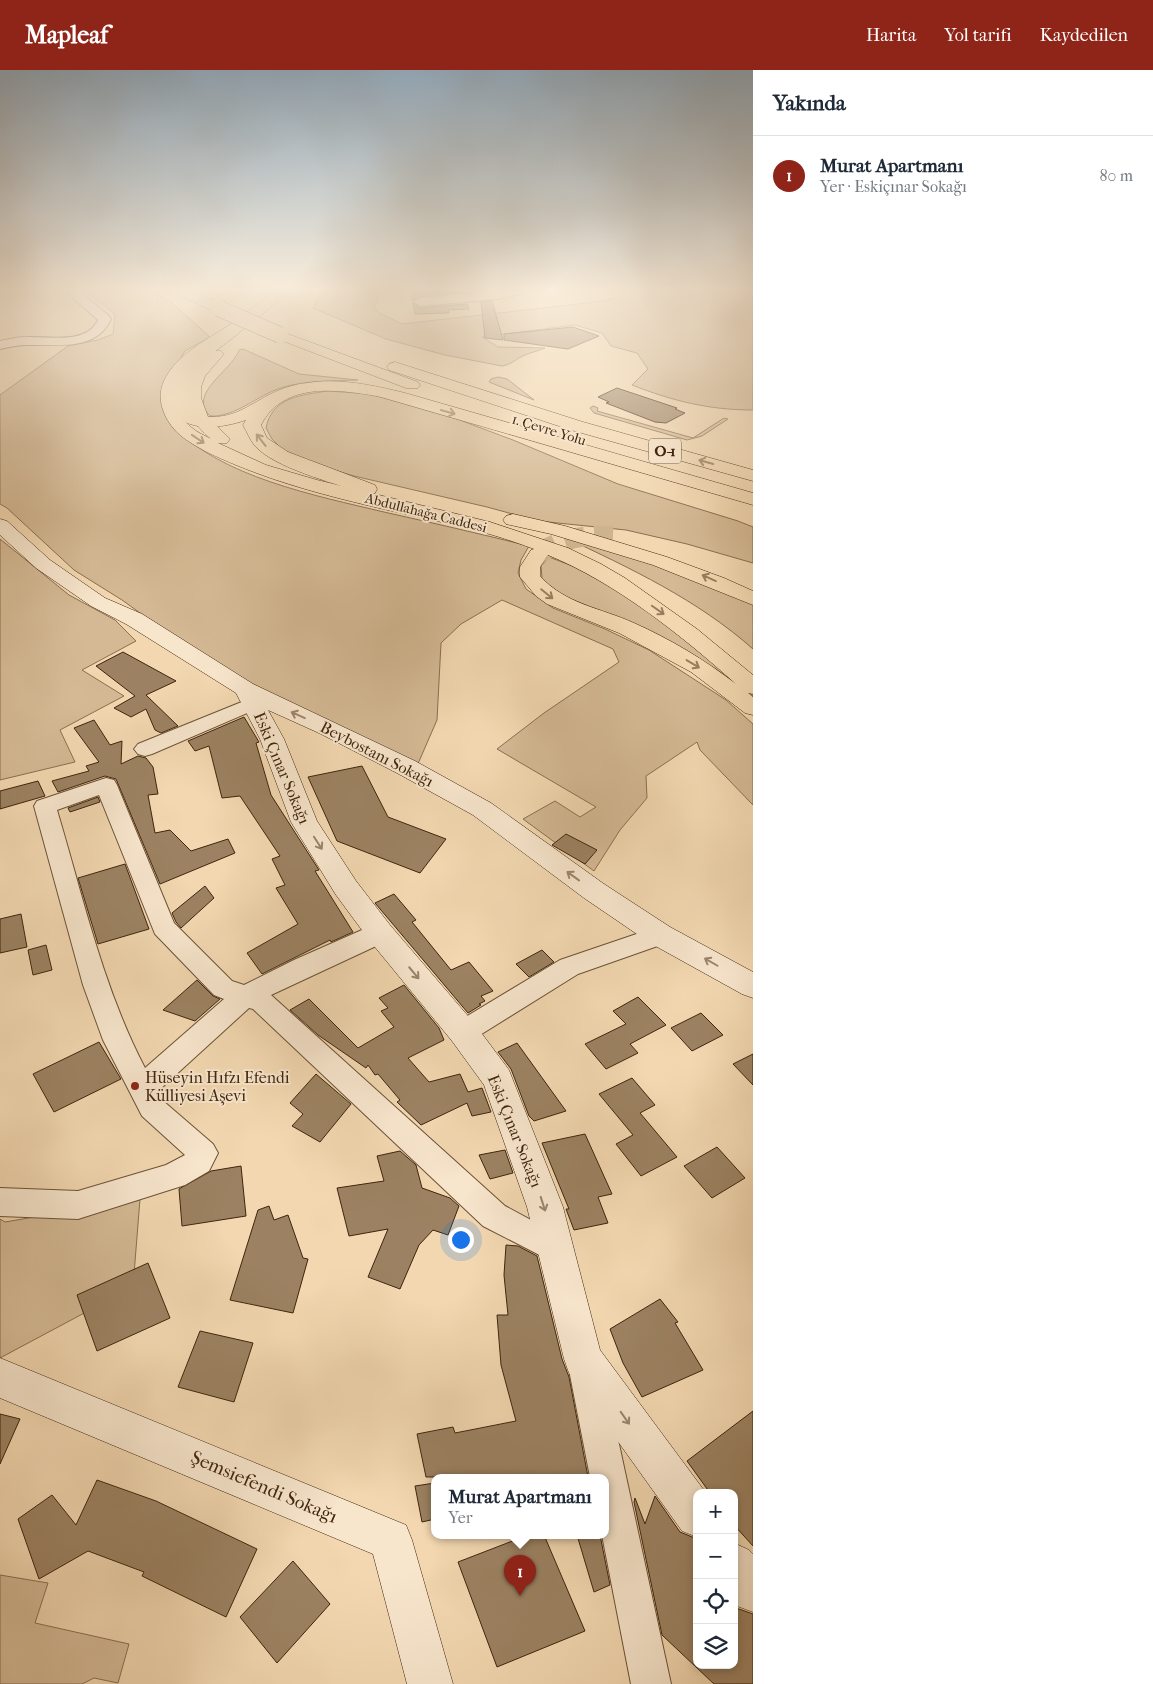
<!DOCTYPE html>
<html lang="tr">
<meta charset="utf-8">
<style>
:root{--surface:#fff;--page:#f2f2f3;--text:#1f2937;--muted:#747a83;--line:#e0e1e3;--accent:#8f2418}
body{margin:0;font-family:"IM FELL French Canon",serif;background:var(--page);color:var(--text)}
.controls{position:absolute;right:15px;bottom:15px;display:grid;overflow:hidden;border-radius:10px;box-shadow:0 2px 8px #0003}
.controls button{width:45px;height:45px;display:grid;place-items:center;padding:0;border:0;border-bottom:1px solid var(--line);background:var(--surface);color:var(--text);font:25px sans-serif}
.you{position:absolute;left:460px;top:1169px;width:18px;height:18px;margin:-12px;border:4px solid #fff;border-radius:50%;background:#1a73e8;box-shadow:0 0 0 8px #1a73e833}
.badge{display:grid;place-items:center;width:32px;height:32px;border-radius:50%;background:var(--accent);color:#fff;font-size:16px;font-weight:700}
.pin{position:absolute;translate:-50% -41px;filter:drop-shadow(0 1px 2px #0008)}
.pin::after{content:'';position:absolute;top:26px;width:18px;height:15px;background:inherit;clip-path:polygon(0 0,100% 0,50% 100%)}
.popup{position:absolute;left:431px;top:1404px;width:178px;height:65px;box-sizing:border-box;display:grid;place-content:center;border-radius:10px;background:var(--surface);filter:drop-shadow(0 1px 4px #0005);font-size:16px;white-space:nowrap;color:var(--muted)}
.popup b{font-size:19px;color:var(--text)}
.popup::after{content:'';position:absolute;left:50%;top:100%;margin-left:-10px;border:10px solid transparent;border-top-color:var(--surface)}
.list{margin:0;padding:0;list-style:none}
h2{display:flex;justify-content:space-between;align-items:center;height:65px;margin:0;padding:0 20px;font-size:21px}
h2 small{font-size:16px;font-weight:400;color:var(--muted)}
.list li{display:grid;grid-template-columns:32px 1fr auto;gap:15px;align-items:center;box-sizing:border-box;height:80px;padding:0 20px;border-top:1px solid var(--line)}
.list b{display:block;font-size:19px;white-space:nowrap}
.list p{margin:0;font-size:16px;white-space:nowrap;color:var(--muted)}
.list em{font-size:16px;font-style:normal;color:var(--muted)}
.icon{flex:none;width:28px;height:28px;fill:none;stroke:currentColor;stroke-width:2;stroke-linecap:round;stroke-linejoin:round}
.map{position:relative;flex:none;width:753px;height:1614px;overflow:hidden}
header{display:flex;align-items:center;gap:30px;box-sizing:border-box;height:70px;padding:0 25px;background:var(--accent);color:#fff}
header strong{font-size:24px}
nav{display:flex;gap:28px;margin-inline-start:auto;font-size:18px}
main{display:flex}
aside{flex:1;background:var(--surface)}
.map>svg:first-child{display:block}
</style>
<header>
<strong>Mapleaf</strong>
<nav><a>Harita</a><a>Yol tarifi</a><a>Kaydedilen</a></nav>
</header>
<main>
<div class="map">
<svg width="753" height="1614" viewBox="0 0 753 1614">
<rect width="100%" height="100%" fill="#f2d7b0"/>
<filter id="stains"><feTurbulence type="fractalNoise" baseFrequency=".004" numOctaves="4"/><feColorMatrix values="0 0 0 0 .2 0 0 0 0 .09 0 0 0 0 .02 0 0 0 .5 -.17"/></filter>
<radialGradient id="worn" r=".72"><stop offset=".6" stop-color="#630" stop-opacity="0"/><stop offset="1" stop-color="#630" stop-opacity=".3"/></radialGradient>
<g fill="#d4b994" stroke="#8a6f50">
<path d="M85,221H149L171,232L210,267L185,281L170,306L172,355C220,407 317,426 384,442C433,453 481,464 529,476L521,490L518,503L526,519L553,538L605,559L649,580L726,630L753,654V735L700,680L697,672L646,706L647,728L620,760L594,801L523,749L555,731L580,747L596,737L497,679L544,643L619,592L613,579L502,530L461,554L441,573L437,650L417,696L221,601L122,530L74,500L7,438L0,434V325L68,276L98,270L113,264L115,244Z"/>
<path d="M321,221H382L374,237L379,243L402,254L596,232L615,228L616,221H753V340C709,340 673,331 632,315L648,299L637,283L611,276L602,263L575,255L482,267L498,277L545,278C538,281 532,282 525,285C517,288 511,295 502,296L445,285L386,269L313,238Z"/>
<path d="M243,279L299,304L358,310C333,311 305,310 281,318C258,325 234,348 210,346C187,323 232,301 239,280Z"/>
<polygon points="498,307 507,309 534,330 489,312 491,309"/>
<path d="M328,321L370,324L457,349L513,370L618,414L738,451L753,457V493L687,474L626,460L538,451L487,437L354,406L321,396L283,380L272,369L266,358C272,327 301,325 328,321Z"/>
<polygon points="593,336 598,338 597,341 693,368 724,348 728,349 702,366 687,370 594,343 590,338"/>
<path d="M564,467L649,491L753,533V579C698,530 630,498 564,467Z"/>
<polygon points="0,469 69,525 115,550 136,571 82,600 124,626 60,660 75,692 0,710"/>
<polygon points="549,487 583,500 660,546 753,624 753,626 716,599 664,570 548,519 542,508 541,496"/>
<polygon points="140,1129 133,1217 0,1288 0,1149 5,1152"/>
<polygon points="0,1505 48,1513 35,1553 129,1574 118,1613 94,1608 82,1614 0,1614"/>
</g>
<g fill="#9c8262" stroke="#3f250d">
<polygon points="444,221 463,222 420,226 412,231 412,224 415,223"/>
<polygon points="492,231 503,270 485,268 481,232"/>
<polygon points="413,233 420,238 467,234 469,239 448,240 449,243 415,244"/>
<polygon points="573,257 599,266 568,279 504,270 504,264"/>
<polygon points="617,318 677,338 675,339 685,343 666,353 655,352 606,333 609,332 598,327"/>
<polygon points="123,582 176,611 146,625 178,656 161,663 155,660 146,639 131,647 114,638 135,626 96,596"/>
<polygon points="244,647 259,672 256,673 271,725 319,800 315,801 353,862 331,872 330,870 262,904 247,883 298,854 276,818 285,815 272,789 280,786 240,726 222,728 209,676 195,681 188,671"/>
<polygon points="94,650 110,675 122,671 121,694 138,686 146,688 153,697 158,724 148,725 155,763 170,760 191,781 228,769 235,783 160,814 116,709 105,706 58,722 52,711 89,701 86,696 99,692 74,658"/>
<polygon points="362,696 388,747 446,769 420,803 337,771 308,707"/>
<polygon points="38,711 45,726 0,739 0,721"/>
<polygon points="98,727 100,732 70,742 68,738"/>
<polygon points="566,764 597,780 585,794 552,775"/>
<polygon points="125,794 149,859 98,874 78,808"/>
<polygon points="205,816 214,828 181,858 176,852 172,843"/>
<polygon points="394,824 416,850 412,852 451,900 469,892 493,921 481,926 485,931 479,934 481,935 468,943 375,833"/>
<polygon points="21,844 27,877 0,883 0,849"/>
<polygon points="46,875 52,900 33,905 28,880"/>
<polygon points="542,880 554,892 529,907 516,894"/>
<polygon points="197,910 213,926 220,929 195,951 163,940"/>
<polygon points="404,915 439,958 444,970 408,988 429,1012 460,1004 468,1022 482,1018 491,1042 472,1046 467,1033 421,1055 397,1032 400,1030 378,1004 375,1005 368,995 366,998 318,965 290,940 309,929 358,978 394,957 381,941 388,938 379,928"/>
<polygon points="638,927 666,955 630,974 638,983 606,999 585,974 626,954 613,941"/>
<polygon points="701,943 723,965 692,981 671,958"/>
<polygon points="99,972 121,1009 54,1042 33,1004"/>
<polygon points="517,973 566,1041 534,1051 529,1046 511,999 498,982"/>
<polygon points="753,984 753,1015 733,994"/>
<polygon points="316,1004 351,1034 320,1072 292,1056 303,1044 290,1033"/>
<polygon points="632,1008 655,1035 640,1043 677,1087 641,1106 616,1074 633,1065 599,1024"/>
<polygon points="585,1064 612,1124 598,1127 608,1153 574,1160 566,1139 569,1139 542,1073"/>
<polygon points="717,1077 745,1108 712,1128 684,1096"/>
<polygon points="505,1080 513,1103 490,1109 479,1085"/>
<polygon points="400,1081 416,1095 422,1118 450,1128 459,1136 448,1165 433,1160 419,1175 400,1219 368,1207 388,1159 349,1166 337,1118 384,1111 377,1086"/>
<polygon points="241,1096 246,1146 182,1156 179,1119 211,1101"/>
<polygon points="269,1136 274,1150 288,1145 303,1188 308,1189 293,1243 230,1230 258,1140"/>
<polygon points="506,1175 518,1176 537,1186 562,1289 569,1307 588,1407 426,1407 417,1364 453,1357 455,1363 516,1351 501,1295 497,1245 508,1245 504,1205"/>
<polygon points="148,1193 170,1248 97,1281 77,1225"/>
<polygon points="660,1229 678,1252 675,1253 703,1300 642,1327 623,1293 610,1259"/>
<polygon points="200,1261 253,1273 234,1332 178,1317"/>
<polygon points="753,1341 753,1476 734,1455 734,1423 710,1423 687,1391"/>
<polygon points="0,1344 20,1349 0,1394"/>
<polygon points="97,1410 156,1431 257,1479 226,1547 142,1506 144,1502 88,1481 39,1509 18,1449 52,1425 76,1455"/>
<polygon points="435,1413 435,1449 422,1452 415,1416"/>
<polygon points="655,1426 680,1462 697,1469 697,1595 734,1595 734,1535 736,1538 753,1544 753,1614 714,1614 662,1565 634,1432 635,1428 645,1454"/>
<polygon points="528,1465 544,1465 585,1561 497,1597 458,1492"/>
<polygon points="577,1465 600,1465 610,1515 594,1522"/>
<polygon points="293,1491 330,1534 277,1593 240,1547"/>
</g>
<g fill="none" stroke-linecap="round" stroke-linejoin="round">
<path stroke="#ceb38f" stroke-width="20" stroke-dasharray="20 10" stroke-linecap="butt" d="M538,484C562,467 585,465 613,466"/>
<defs>
<g id="street">
<path d="M65,221H79L109,246L111,249C96,282 57,274 27,275C18,275 9,277 0,279V271C9,269 18,267 27,267C50,266 86,275 98,250Z"/>
<polygon points="499,221 523,221 521,224 498,229 420,236 414,232 420,228"/>
<polygon points="254,627 261,629 264,633 261,637 152,684 145,686 138,684 134,679 138,674"/>
<path d="M106,708L114,710L117,715L174,853L232,911L244,915L294,890L371,856L380,854L389,856L392,863L389,870L271,925L505,1136L566,1169L571,1179L566,1189L555,1193L483,1156L253,939L249,938L158,1021L162,1030L213,1074L218,1083L209,1101L185,1115L78,1149L0,1146V1118L78,1121L166,1095L185,1085L142,1046L103,970L83,915L34,736L37,731ZM99,725L155,864L214,925L224,929L145,998C103,918 83,827 57,740Z"/>
<polygon points="660,856 669,858 672,865 669,872 578,904 472,970 463,973 454,970 450,962 454,954 560,890"/>
<polygon points="587,1288 599,1293 604,1305 671,1614 631,1614 602,1465 605,1465 605,1407 590,1407 570,1305 575,1293"/>
</g>
<g id="secondary">
<polygon points="0,449 7,451 50,490 105,528 142,544 253,614 415,691 491,733 604,814 670,857 753,902 753,928 742,924 650,873 584,828 473,745 397,703 319,663 268,640 284,669 317,751 356,811 390,855 474,953 509,1000 563,1137 600,1280 706,1423 697,1423 697,1467 682,1461 569,1303 564,1289 527,1137 484,1015 452,971 370,871 336,825 291,752 260,669 236,623 126,554 91,536 36,498 0,465"/>
<polygon points="0,1288 406,1455 412,1470 453,1614 407,1614 373,1484 0,1328"/>
<polygon points="734,1473 749,1480 753,1484 753,1542 737,1536 734,1531"/>
</g>
<g id="primary">
<path d="M274,221H290L248,256L211,281H221L224,284L205,306L201,317V328L208,347L230,369L227,373H218L266,395L317,410L490,452L568,478L601,494L625,508L697,559L753,605V624L748,623L753,627V645L745,643L691,602L619,563L547,534L536,526L520,507V497L531,480L534,479C508,469 481,461 454,455C381,438 306,424 236,395C217,387 196,378 180,365C165,352 155,330 164,311C177,283 208,270 232,253C247,243 260,232 274,221ZM211,281C179,312 175,338 211,369C204,365 196,362 191,357C160,328 183,299 211,281ZM548,485C616,513 681,565 736,614C705,590 670,569 634,553C601,538 565,534 540,506V497Z"/>
<polygon points="513,444 565,456 667,487 724,508 753,521 753,535 653,495 551,464 506,454 503,450 506,446"/>
</g>
<g id="highway">
<polygon points="175,221 194,221 223,235 225,238 223,241 213,241 177,224"/>
<path d="M235,255L240,256L242,259L240,262C221,278 189,296 187,324C186,351 218,350 237,342C251,336 263,327 277,321C286,317 297,314 307,313C340,308 372,315 405,323L753,423V435L381,327C340,319 283,311 261,355L267,368L288,382L375,415L377,419L375,423L368,425L361,423C332,412 275,398 255,376C250,370 247,362 243,355L246,350C223,358 181,365 172,335C170,326 171,317 175,309C187,286 210,271 230,256Z"/>
<polygon points="280,261 418,312 420,315 418,318 406,318 275,268 273,265 275,262"/>
<polygon points="395,292 583,352 753,400 753,411 571,360 389,300 387,297 389,294"/>
</g>
</defs>
<use href="#street" stroke="#6c5236" stroke-width="2"/>
<use href="#secondary" stroke="#3f250d" stroke-width="1"/>
<use href="#primary" stroke="#3f250d" stroke-width="1"/>
<use href="#highway" stroke="#3f250d" stroke-width="1"/>
<use href="#street" fill="#f7e5cc" fill-rule="evenodd"/>
<use href="#secondary" fill="#f7e5cc" fill-rule="evenodd"/>
<use href="#primary" fill="#f2d7b0" fill-rule="evenodd"/>
<use href="#highway" fill="#f2d7b0" fill-rule="evenodd"/>
<defs>
<polyline id="highway-bridge" points="218,238 280,265"/>
</defs>
<use href="#highway-bridge" stroke="#3f250d" stroke-width="17" stroke-linecap="butt"/>
<use href="#highway-bridge" stroke="#f2d7b0" stroke-width="16"/>
</g>
<defs><path id="oneway-shaft" d="M-6 0H5M1.5-3L5.5 0L1.5 3" fill="none" stroke-width="1.6" stroke-linecap="round" stroke-linejoin="round" transform="scale(1.25)"/></defs>
<g stroke="#987e5e">
<use href="#oneway-shaft" transform="translate(448 342) rotate(16)"/>
<use href="#oneway-shaft" transform="translate(198 369) rotate(34)"/>
<use href="#oneway-shaft" transform="translate(261 370) rotate(-128)"/>
<use href="#oneway-shaft" transform="translate(706 392) rotate(-164)"/>
<use href="#oneway-shaft" transform="translate(709 508) rotate(-156)"/>
<use href="#oneway-shaft" transform="translate(547 524) rotate(39)"/>
<use href="#oneway-shaft" transform="translate(658 540) rotate(35)"/>
<use href="#oneway-shaft" transform="translate(693 594) rotate(31)"/>
</g>
<g stroke="#9b856c">
<use href="#oneway-shaft" transform="translate(298 645) rotate(-156)"/>
<use href="#oneway-shaft" transform="translate(318 773) rotate(57)"/>
<use href="#oneway-shaft" transform="translate(573 806) rotate(-144)"/>
<use href="#oneway-shaft" transform="translate(711 892) rotate(-150)"/>
<use href="#oneway-shaft" transform="translate(414 903) rotate(50)"/>
<use href="#oneway-shaft" transform="translate(543 1134) rotate(72)"/>
<use href="#oneway-shaft" transform="translate(625 1348) rotate(55)"/>
</g>
<linearGradient id="sky" x2="0" y2="1"><stop stop-color="#93aabc"/><stop offset="0.49" stop-color="#f9eddb"/><stop offset="1" stop-color="#f9eddb" stop-opacity="0"/></linearGradient>
<rect width="753" height="447" fill="url(#sky)"/>
<circle fill="#8f2418" stroke="#f7e5cc" stroke-width="2" cx="135" cy="1016" r="5"/>
<g text-anchor="middle" dominant-baseline="central" stroke-width="4" stroke-linejoin="round" paint-order="stroke">
<g font-size="14" fill="#3f250d" stroke="#f7e5cc">
<text transform="translate(549 360) rotate(17)">1. Çevre Yolu</text>
<text transform="translate(426 443) rotate(14)">Abdullahağa Caddesi</text>
</g>
<rect fill="#f7e5cc" stroke="#765f46" stroke-width="1" x="649" y="368.5" width="32" height="25" rx="4"/>
<g font-size="15" font-weight="bold" fill="#3f250d">
<text x="665" y="381">O-1</text>
</g>
<g font-size="16" fill="#3f250d" stroke="#f7e5cc">
<text transform="translate(377 684) rotate(27)">Beybostanı Sokağı</text>
<text transform="translate(282 698) rotate(67)">Eski Çınar Sokağı</text>
<text transform="translate(515 1061) rotate(68)">Eski Çınar Sokağı</text>
</g>
<g font-size="16" fill="#3f250d" stroke="#f7e5cc" text-anchor="start">
<text x="145" y="1007">Hüseyin Hıfzı Efendi<tspan x="145" dy="18">Külliyesi Aşevi</tspan></text>
</g>
<g font-size="19" fill="#3f250d" stroke="#f7e5cc">
<text transform="translate(264 1417) rotate(23)">Şemsiefendi Sokağı</text>
</g>
</g>
<rect width="100%" height="100%" filter="url(#stains)"/>
<rect width="100%" height="100%" fill="url(#worn)"/>
</svg>
<div class="controls">
<button>+</button>
<button>−</button>
<button><svg class="icon" aria-label="locate" viewBox="0 0 24 24"><circle cx="12" cy="12" r="6"/><path d="M12 2v4M12 18v4M2 12h4M18 12h4"/></svg></button>
<button><svg class="icon" aria-label="layers" viewBox="0 0 24 24"><path d="M12 4l9 5-9 5-9-5zM3 14l9 5 9-5"/></svg></button>
</div>
<div class="you"></div>
<div class="pin badge" style="left:520px;top:1526px">1</div>
<div class="popup"><b>Murat Apartmanı</b>Yer</div>
</div>
<aside>
<h2>Yakında<small></small></h2>
<ul class="list">
<li><span class="badge">1</span><div><b>Murat Apartmanı</b><p>Yer · Eskiçınar Sokağı</p></div><em>80 m</em></li>
</ul>
</aside>
</main>
